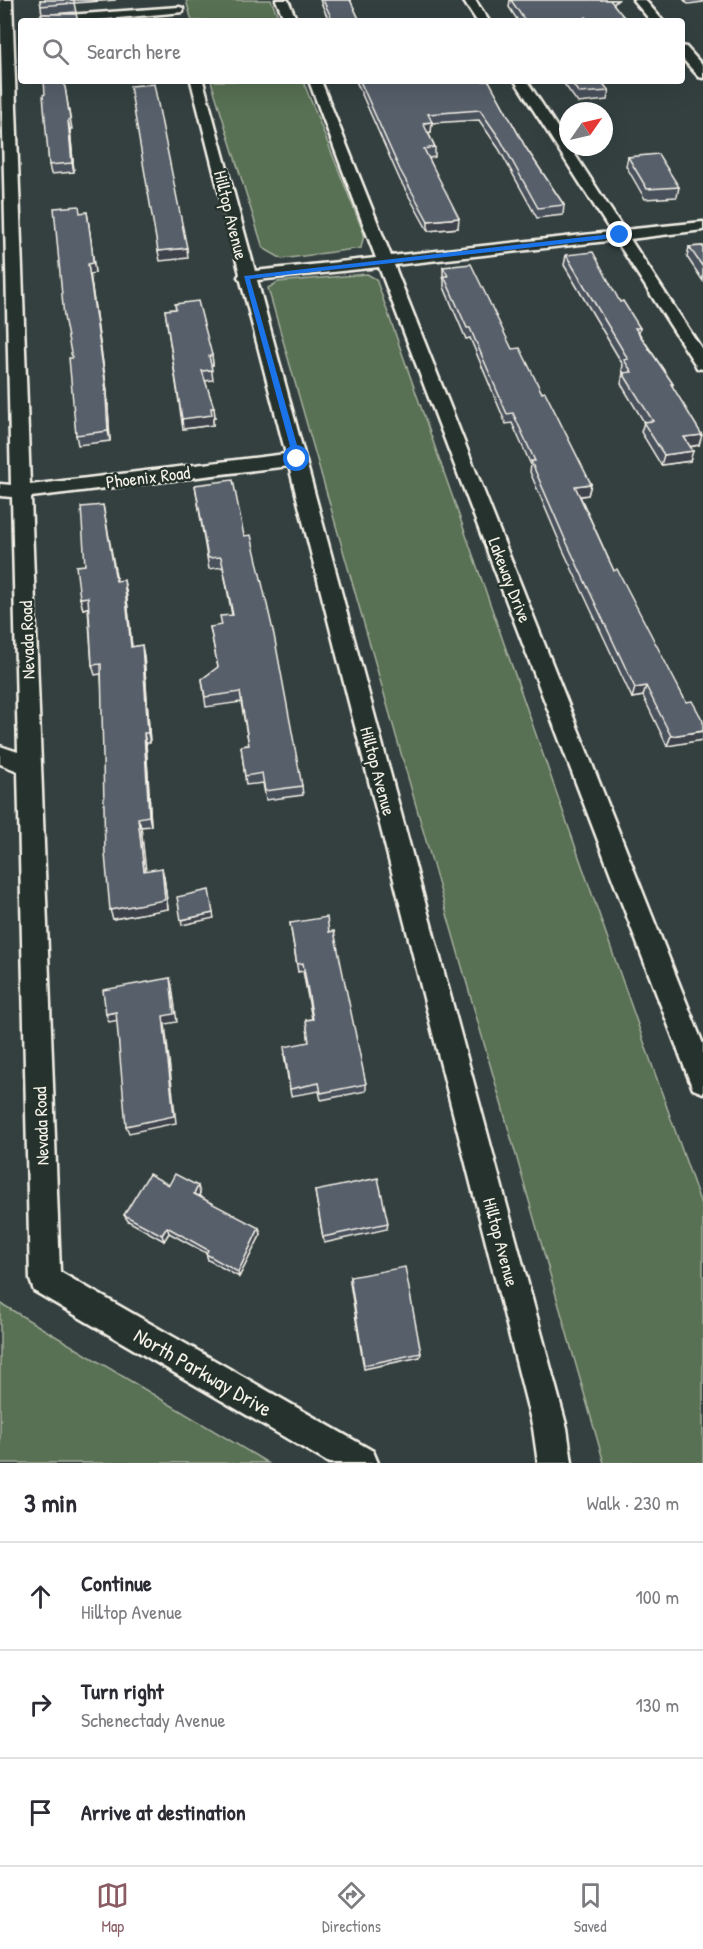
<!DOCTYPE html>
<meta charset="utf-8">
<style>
:root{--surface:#fff;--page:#f2f2f3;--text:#2b2b33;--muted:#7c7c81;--line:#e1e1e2;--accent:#8a5d65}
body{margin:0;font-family:"Patrick Hand",sans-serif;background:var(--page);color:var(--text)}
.compass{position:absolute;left:559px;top:102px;width:54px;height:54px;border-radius:50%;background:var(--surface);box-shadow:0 6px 24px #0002;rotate:56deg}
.stop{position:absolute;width:18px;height:18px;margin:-14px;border:4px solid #1a73e8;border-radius:50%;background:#fff}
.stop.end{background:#1a73e8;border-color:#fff;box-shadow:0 2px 6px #0008}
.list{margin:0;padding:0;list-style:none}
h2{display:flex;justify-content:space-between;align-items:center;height:78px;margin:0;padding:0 24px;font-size:26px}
h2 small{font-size:20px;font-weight:400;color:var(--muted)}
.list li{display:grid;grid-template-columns:39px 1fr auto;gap:18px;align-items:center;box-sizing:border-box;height:108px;padding:0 24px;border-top:2px solid var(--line)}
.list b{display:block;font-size:22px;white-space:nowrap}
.list p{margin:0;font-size:20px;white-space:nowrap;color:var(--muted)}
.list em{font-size:20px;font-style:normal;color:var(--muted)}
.icon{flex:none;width:33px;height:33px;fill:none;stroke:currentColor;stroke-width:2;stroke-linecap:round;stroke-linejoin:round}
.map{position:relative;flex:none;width:703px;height:1463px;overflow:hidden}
.search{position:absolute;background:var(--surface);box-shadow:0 6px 24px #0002;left:18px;right:18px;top:18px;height:66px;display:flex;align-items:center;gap:15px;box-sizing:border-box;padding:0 21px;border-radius:6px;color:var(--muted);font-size:22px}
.sheet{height:402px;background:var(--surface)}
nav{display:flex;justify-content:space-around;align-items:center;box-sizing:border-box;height:84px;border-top:2px solid var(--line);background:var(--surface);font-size:16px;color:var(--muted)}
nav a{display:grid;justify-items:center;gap:3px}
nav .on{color:var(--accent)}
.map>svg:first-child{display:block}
</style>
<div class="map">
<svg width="703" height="1463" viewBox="0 0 703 1463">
<rect width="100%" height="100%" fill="#344040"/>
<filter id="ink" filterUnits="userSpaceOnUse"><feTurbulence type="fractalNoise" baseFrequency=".0167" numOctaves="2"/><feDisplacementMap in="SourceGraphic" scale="12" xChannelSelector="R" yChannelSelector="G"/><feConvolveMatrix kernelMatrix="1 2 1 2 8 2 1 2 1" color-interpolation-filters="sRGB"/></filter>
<g filter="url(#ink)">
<g fill="#586f53" stroke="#a6b09e" stroke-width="1.5">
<polygon points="186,0 271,0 280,21 192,21"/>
<polygon points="211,81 303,81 364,234 361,248 282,259 263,248"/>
<polygon points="367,274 376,279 703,1210 703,1463 604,1463 268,288 278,282"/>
<polygon points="0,1303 268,1463 0,1463"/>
</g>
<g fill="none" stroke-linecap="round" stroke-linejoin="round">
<defs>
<g id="minor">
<polygon points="0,0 12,0 30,485 286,454 241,281 238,277 240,274 191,81 203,81 255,271 376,258 309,81 321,81 391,256 611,232 515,81 527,81 568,144 568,147 570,147 624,230 703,222 703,230 630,239 703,351 703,369 697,368 695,364 616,240 394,265 703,1044 703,1093 693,1089 689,1079 379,267 257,280 567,1428 572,1463 538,1463 533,1428 289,466 31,497 60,1272 373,1451 378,1463 329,1463 34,1291 30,1280 18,771 0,764 0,746 18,752 12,497 0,496 0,484 11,485"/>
<polygon points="276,0 288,0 297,21 285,21"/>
<polygon points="463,0 475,0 489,21 477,21"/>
<polygon points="633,0 645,0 663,21 651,21"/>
<polygon points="179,7 183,8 183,12 85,21 35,21 41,17"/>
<polygon points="682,46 686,47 703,66 703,78 699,77 682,58"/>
</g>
</defs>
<use href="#minor" stroke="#f4f1e8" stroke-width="5"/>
<use href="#minor" fill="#26332d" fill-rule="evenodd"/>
</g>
<g fill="#4a515c" stroke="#f4f1e8" stroke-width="1.5">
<polygon points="40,0 116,0 74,3 76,12 51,14 42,14"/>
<polygon points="320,0 350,0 360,21 329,21"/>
<polygon points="510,0 618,0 613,4 627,21 518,21 509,7"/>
<polygon points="684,0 703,0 703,2 688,4"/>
<polygon points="64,81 72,129 70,129 74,172 51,174 49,165 45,94"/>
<polygon points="356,81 397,81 398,82 489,81 526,148 564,205 563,215 537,218 499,149 479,120 432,123 431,132 428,132 435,147 435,157 429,158 458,228 428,231 400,180"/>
<polygon points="562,81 601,81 609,91 607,100 578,103"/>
<polygon points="628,157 679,187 677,197 645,199 626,166"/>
<polygon points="87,212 95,273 90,274 107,391 110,441 78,445 76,435 72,358 80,213"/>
<polygon points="703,246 703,281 687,257 689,247"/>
<polygon points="566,255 620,302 640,328 639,333 673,384 672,387 699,445 690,447 690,461 661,465 641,432 644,422 621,384 623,373 624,373 622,370 623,365 564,265"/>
<polygon points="443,267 512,349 542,393 591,484 588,495 580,496 614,571 686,702 667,746 643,696 632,698 563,550 530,472 531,465 512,423 506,424 470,338 466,339 444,287 444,280 443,277"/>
<polygon points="175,304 212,355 213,365 211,366 213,380 205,381 214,408 215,418 213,418 213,425 183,429 165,310 176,309"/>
<polygon points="195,485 244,536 302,786 303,795 266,800 263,783 246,785 241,746 249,745 241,702 206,707 202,679 218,667 210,627 221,626 232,615 223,567 209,569"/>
<polygon points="103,505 117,581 126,590 132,647 144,656 150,743 146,743 151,826 141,827 145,871 164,877 168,909 113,919 101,674 95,675 92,665 88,608 83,609 80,598 85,565"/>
<polygon points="290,923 329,932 366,1084 366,1091 321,1100 319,1091 291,1096 284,1055 309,1043 306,1020 312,1019 303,971 298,972"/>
<polygon points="169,1185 200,1193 199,1196 261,1234 239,1277 208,1260 206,1253 169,1233 164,1241 128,1221 124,1215"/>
<polygon points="315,1191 388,1223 387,1229 324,1243"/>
<polygon points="350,1277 421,1353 420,1357 364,1369 350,1283"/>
</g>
<g fill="#3c424b" stroke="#f4f1e8" stroke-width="1.5">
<polygon points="609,0 618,0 608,8"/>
<polygon points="68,120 70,129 74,172 72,163"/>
<polygon points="432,122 431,132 423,133 423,123"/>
<polygon points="87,212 95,273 90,274 107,391 110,441 108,431 88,264"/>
<polygon points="459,218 458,228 428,231 428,221"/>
<polygon points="187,248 188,258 160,261 158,251"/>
<polygon points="212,355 213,365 210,366 209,356"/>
<polygon points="211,408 214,408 215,418 213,418 213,425 183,429 182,419"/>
<polygon points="702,435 699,445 681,448 684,437"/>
<polygon points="693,451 690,461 661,465 664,455"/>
<polygon points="591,484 588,495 573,497 575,486"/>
<polygon points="124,580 126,590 133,657 131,647"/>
<polygon points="88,597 90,607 83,609 80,598"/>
<polygon points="142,645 144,656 150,743 148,733"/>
<polygon points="646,686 643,696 632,698 635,688"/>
<polygon points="703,731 703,740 667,746 671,736"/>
<polygon points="144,733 146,743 151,826 149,816"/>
<polygon points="138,818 141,827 147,880 144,871"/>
<polygon points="162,868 164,877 168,909 113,919 110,910"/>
<polygon points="213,913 214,918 182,925 181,920"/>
<polygon points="170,978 172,986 177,1022 165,1024 176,1123 129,1133 126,1126 163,1016"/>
<polygon points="116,1012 119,1020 109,1022 106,1014"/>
<polygon points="198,1186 200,1193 196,1200 194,1194"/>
<polygon points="167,1227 169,1233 164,1241 162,1235"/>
<polygon points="259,1228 261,1234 239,1277 238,1272"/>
</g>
<g fill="#565e6b" stroke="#f4f1e8" stroke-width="1.5">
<polygon points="40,0 74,0 74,3 41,6"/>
<polygon points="323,0 350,0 360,21 333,21"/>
<polygon points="511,0 610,0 627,21 591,21 586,17 581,21 525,21"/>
<polygon points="41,14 76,14 78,21 41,21"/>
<polygon points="44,81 64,81 70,119 68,120 72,163 49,165 43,95 45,94"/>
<polygon points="360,81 397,81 398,82 414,81 489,81 526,148 564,205 538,208 500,139 480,110 428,114 432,122 423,123 435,147 424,149 459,218 428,221 400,170"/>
<polygon points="570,81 601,81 609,91 579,93"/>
<polygon points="154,84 187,248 158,251 130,86"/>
<polygon points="658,154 679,187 647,189 628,157"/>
<polygon points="79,206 80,213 87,212 92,248 93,263 88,264 105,381 108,431 76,435 69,358 72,358 64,317 54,208"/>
<polygon points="703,246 703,267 689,247"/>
<polygon points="593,252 620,302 623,301 640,328 635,328 673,384 671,384 702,435 684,437 693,451 664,455 643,422 653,421 623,373 632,372 624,360 628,359 566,255"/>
<polygon points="471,264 512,349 520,348 542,393 545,392 591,484 575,486 614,571 617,569 686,702 692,701 703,721 703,731 671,736 646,686 635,688 565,539 531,461 535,461 513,413 507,414 470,328 467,328 444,276 448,276 443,267"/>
<polygon points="198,301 212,355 209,356 212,370 202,371 214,408 211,408 212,415 182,419 165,310 176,309 175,304"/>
<polygon points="233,480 244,536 251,535 274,635 302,786 265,791 262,773 245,776 241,746 249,745 240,692 205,697 202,679 218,667 210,627 222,625 220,616 233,615 221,557 208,558 195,485"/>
<polygon points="103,505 116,581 124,580 131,647 142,645 148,733 144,733 149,816 138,818 144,871 162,868 165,900 110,910 105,854 101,664 92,665 88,597 80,598 76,566 85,565 81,507"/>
<polygon points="209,890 213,913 181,920 177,897"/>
<polygon points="327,917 329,932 334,931 366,1084 321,1093 319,1083 290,1089 284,1047 309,1042 306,1020 313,1019 303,963 297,964 290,923"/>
<polygon points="170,978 174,1014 163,1016 174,1116 126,1126 116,1012 106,1014 103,990"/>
<polygon points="149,1174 169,1185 175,1174 198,1186 194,1194 259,1228 238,1272 206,1254 208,1250 167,1227 162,1235 124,1215"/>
<polygon points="378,1178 388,1223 323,1237 315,1191"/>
<polygon points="405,1267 421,1353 364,1365 350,1277"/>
</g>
</g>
<polygon fill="#1a73e8" points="620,233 623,237 250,279 301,459 294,461 244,276"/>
<g text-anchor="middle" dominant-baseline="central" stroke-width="5" stroke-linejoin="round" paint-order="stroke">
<g font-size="18" fill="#f4f1e8" stroke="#26332d">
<text transform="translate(231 215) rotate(76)">Hilltop Avenue</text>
<text transform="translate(148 477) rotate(-7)">Phoenix Road</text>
<text transform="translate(510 580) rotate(69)">Lakeway Drive</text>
<text transform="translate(27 640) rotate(-92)">Nevada Road</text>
<text transform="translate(378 771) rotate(75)">Hilltop Avenue</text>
<text transform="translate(41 1126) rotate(-92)">Nevada Road</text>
<text transform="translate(501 1242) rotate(75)">Hilltop Avenue</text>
</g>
<g font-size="21" fill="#f4f1e8" stroke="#26332d">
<text transform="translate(203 1372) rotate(30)">North Parkway Drive</text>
</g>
</g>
</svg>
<svg class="compass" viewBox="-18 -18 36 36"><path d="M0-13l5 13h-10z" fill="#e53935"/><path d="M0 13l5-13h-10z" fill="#7c7c81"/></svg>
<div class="stop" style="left:297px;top:459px"></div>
<div class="stop end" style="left:620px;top:235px"></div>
<div class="search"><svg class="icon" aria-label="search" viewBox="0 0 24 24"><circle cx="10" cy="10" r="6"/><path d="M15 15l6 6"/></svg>Search here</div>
</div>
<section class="sheet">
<h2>3 min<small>Walk · 230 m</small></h2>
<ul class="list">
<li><svg class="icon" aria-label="ahead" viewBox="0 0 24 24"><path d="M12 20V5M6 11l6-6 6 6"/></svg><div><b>Continue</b><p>Hilltop Avenue</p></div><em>100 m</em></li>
<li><svg class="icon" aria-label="right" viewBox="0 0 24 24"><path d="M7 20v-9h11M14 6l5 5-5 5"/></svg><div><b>Turn right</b><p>Schenectady Avenue</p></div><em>130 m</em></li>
<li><svg class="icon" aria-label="arrive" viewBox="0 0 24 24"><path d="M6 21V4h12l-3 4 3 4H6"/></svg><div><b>Arrive at destination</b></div></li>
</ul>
</section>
<nav>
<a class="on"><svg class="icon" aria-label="map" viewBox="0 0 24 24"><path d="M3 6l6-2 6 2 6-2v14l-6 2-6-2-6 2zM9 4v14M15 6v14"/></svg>Map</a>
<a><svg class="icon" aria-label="directions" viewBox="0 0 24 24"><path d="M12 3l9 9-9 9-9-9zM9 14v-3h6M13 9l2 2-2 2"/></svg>Directions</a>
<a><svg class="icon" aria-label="saved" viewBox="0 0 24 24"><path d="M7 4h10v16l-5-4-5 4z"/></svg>Saved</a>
</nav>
